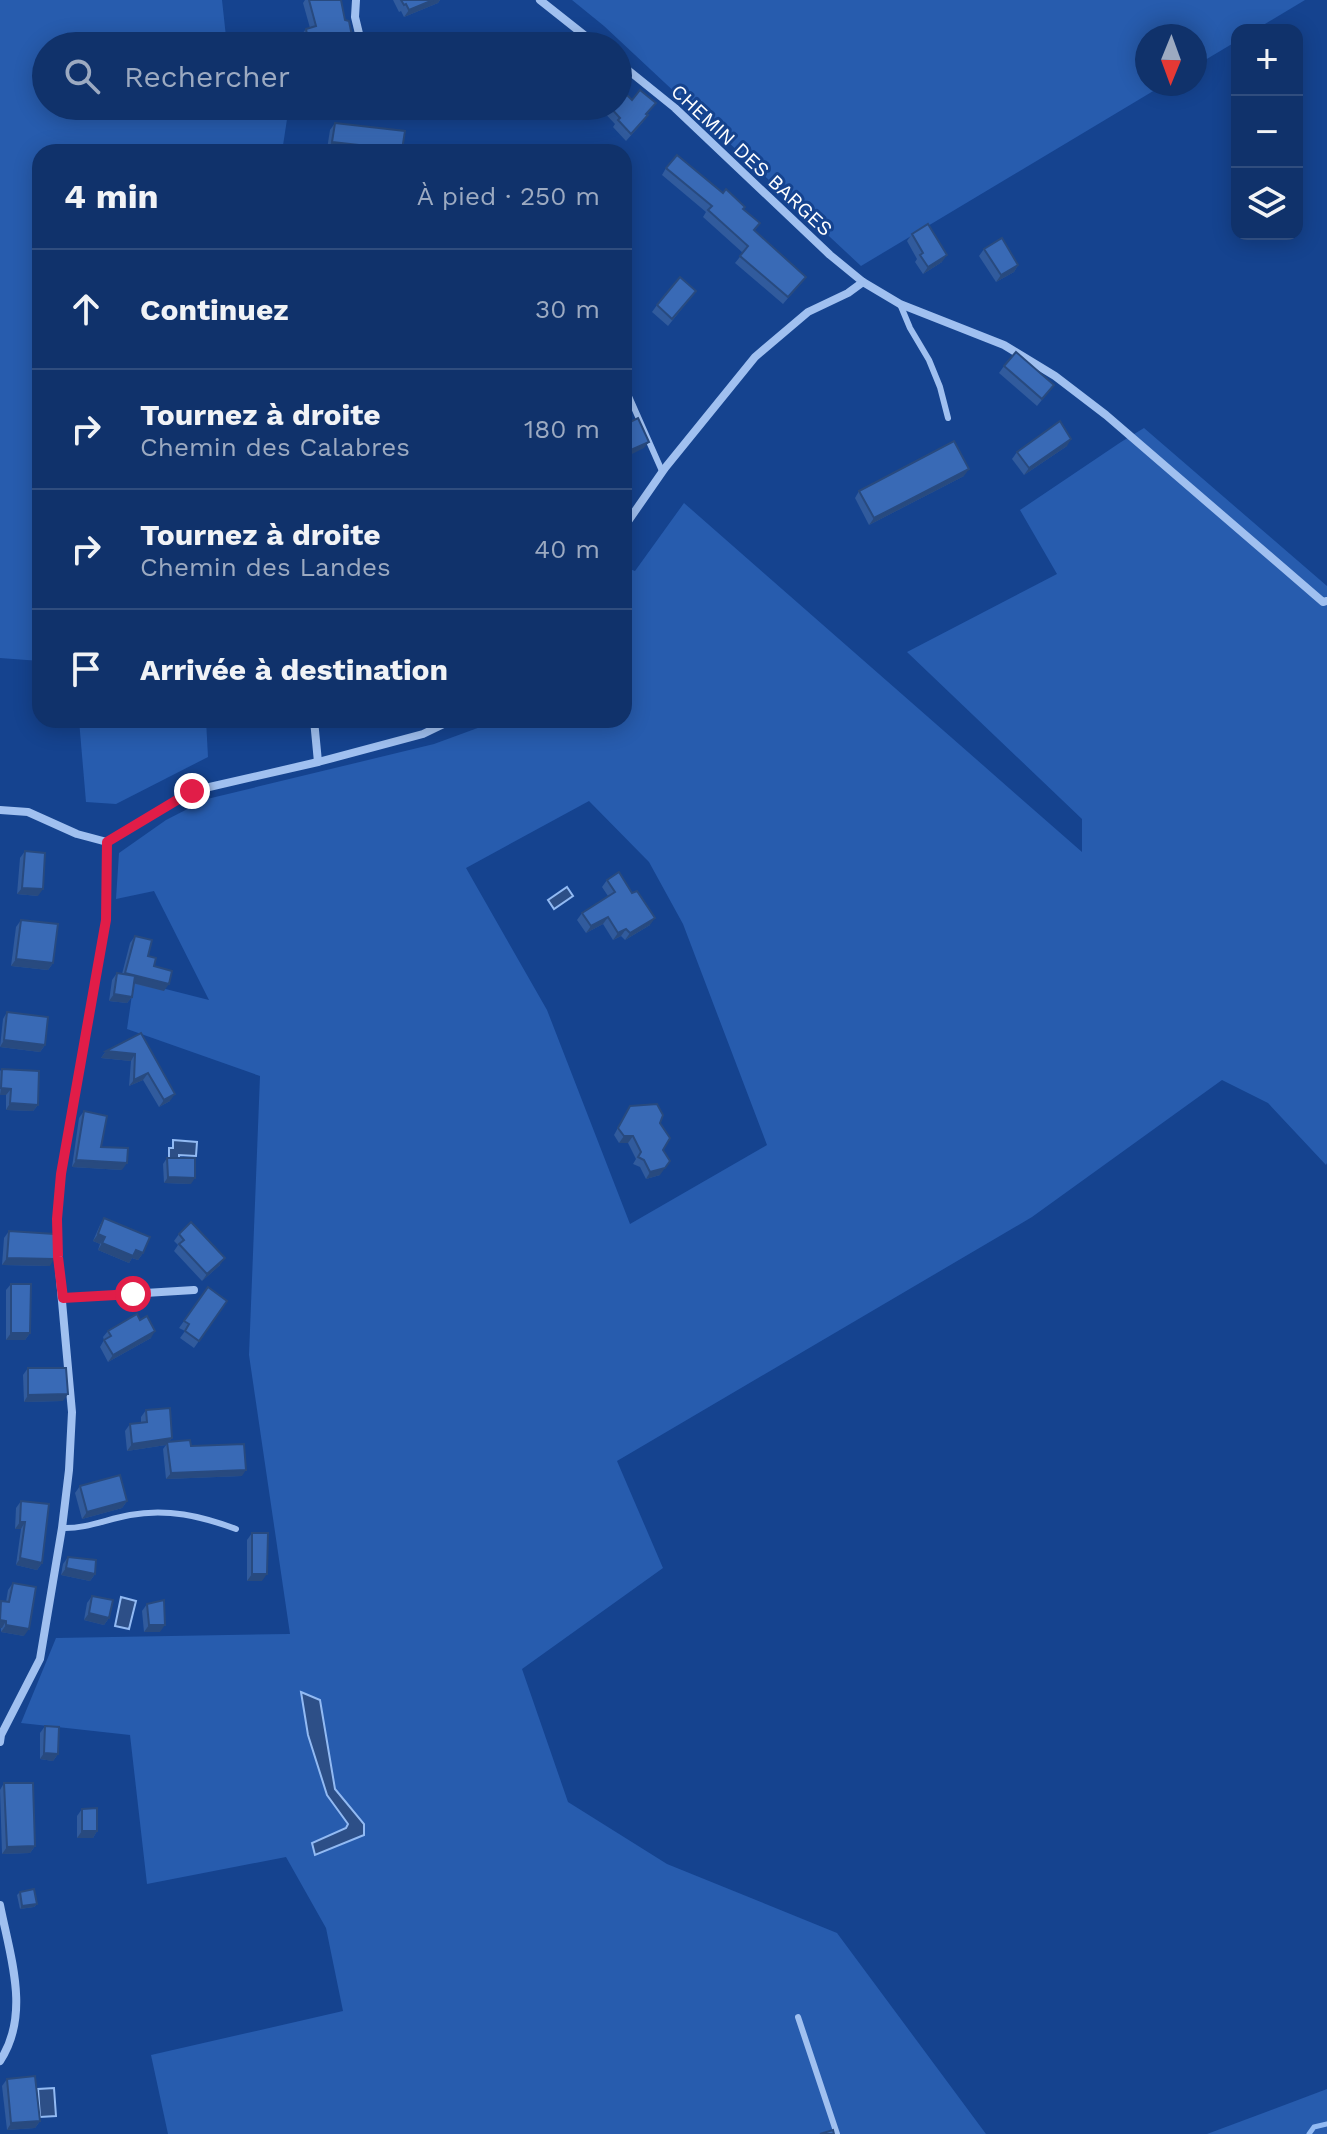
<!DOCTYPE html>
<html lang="fr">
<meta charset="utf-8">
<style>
:root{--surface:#10326b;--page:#193a71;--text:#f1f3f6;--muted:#9caac1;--line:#304d7e}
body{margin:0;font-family:"Work Sans",sans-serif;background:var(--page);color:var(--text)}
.controls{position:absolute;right:24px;top:24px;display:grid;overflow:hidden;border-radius:16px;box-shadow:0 4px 20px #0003}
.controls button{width:72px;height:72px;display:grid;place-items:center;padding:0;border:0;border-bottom:2px solid var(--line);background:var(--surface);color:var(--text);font:40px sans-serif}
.compass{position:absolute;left:1135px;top:24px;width:72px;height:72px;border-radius:50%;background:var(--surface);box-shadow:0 4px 20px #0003;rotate:181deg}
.stop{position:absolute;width:24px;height:24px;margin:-18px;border:6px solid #e11d48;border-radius:50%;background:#fff}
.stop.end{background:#e11d48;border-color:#fff;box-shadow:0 2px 8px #0008}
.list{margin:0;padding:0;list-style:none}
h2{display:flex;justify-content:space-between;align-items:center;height:104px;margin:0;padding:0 32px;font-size:34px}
h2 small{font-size:26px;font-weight:400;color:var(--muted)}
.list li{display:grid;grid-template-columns:52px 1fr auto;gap:24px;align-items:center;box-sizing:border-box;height:120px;padding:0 32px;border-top:2px solid var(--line)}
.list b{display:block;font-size:30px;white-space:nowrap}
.list p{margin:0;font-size:26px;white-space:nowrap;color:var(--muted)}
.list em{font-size:26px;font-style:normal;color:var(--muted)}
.icon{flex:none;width:44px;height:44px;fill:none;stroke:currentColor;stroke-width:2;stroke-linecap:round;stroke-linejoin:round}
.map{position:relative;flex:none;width:1327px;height:2134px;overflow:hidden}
.search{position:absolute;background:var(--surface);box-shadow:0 4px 20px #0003;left:32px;top:32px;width:600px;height:88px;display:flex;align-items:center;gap:20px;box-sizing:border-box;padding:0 28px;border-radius:44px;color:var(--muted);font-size:30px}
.panel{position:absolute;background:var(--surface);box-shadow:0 4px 20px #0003;left:32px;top:144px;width:600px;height:584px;border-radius:24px}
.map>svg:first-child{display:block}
</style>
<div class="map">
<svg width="1327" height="2134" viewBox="0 0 1327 2134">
<rect width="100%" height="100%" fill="#15438f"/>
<g fill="#275cae" fill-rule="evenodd">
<polygon points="0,0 222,0 227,46 46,46 46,106 289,106 282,152 40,152 40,661 0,658"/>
<polygon points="572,0 1305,0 1255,30 1237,30 1237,41 1195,66 1195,36 1147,36 1147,84 1165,84 861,266 604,26"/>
<path d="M1144,428L1327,586V1163L1326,1165L1268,1103L1222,1080L1032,1217L617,1461L663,1568L522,1669L568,1802L667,1864L837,1933L986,2134H168L151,2055L343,2011L326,1928L286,1857L147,1884L130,1735L21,1723L56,1638L290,1634L249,1355L260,1076L127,1029L134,981L209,1000L154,891L116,899L119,853L166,820L207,799L434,744L494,722L496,720H624V567L635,571L684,503L1082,852V819L907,652L1057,574L1020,510L1121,442ZM589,801L649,862L683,924L767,1145L630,1224L547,1010L466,868Z"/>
<polygon points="79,720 206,720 208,757 116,804 86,802"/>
<polygon points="1327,2089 1327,2134 1207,2134"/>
</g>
<g fill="#2d4f87" stroke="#92baf3" stroke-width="2">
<polygon points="567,887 573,896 554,909 548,900"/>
<polygon points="173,1140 197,1142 196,1156 179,1155 179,1158 169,1158 169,1148 173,1148"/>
<polygon points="121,1597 136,1601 129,1629 115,1626"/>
<polygon points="301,1692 320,1700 335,1789 364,1824 364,1835 315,1855 312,1843 346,1828 348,1824 327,1795 308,1735"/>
<polygon points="54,2088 56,2116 40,2117 38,2089"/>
</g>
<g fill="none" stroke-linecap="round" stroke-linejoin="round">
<polyline stroke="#92baf3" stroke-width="5" points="1309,2134 1314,2127 1327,2124"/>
<g stroke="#a0c0f0" stroke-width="6">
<polyline points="900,304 910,328 929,360 940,387 948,418"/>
<polyline points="624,385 662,471"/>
<path d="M62,1528C86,1529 107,1519 130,1515C167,1508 201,1516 236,1529"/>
<polyline points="798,2017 837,2134"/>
</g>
<g stroke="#a0c0f0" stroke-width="8">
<polyline points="356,0 355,17 362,46"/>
<polyline points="540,0 598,46"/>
<polyline points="618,62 675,108 830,255 863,282 900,304 1004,345 1055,376 1106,415 1323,602 1327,601"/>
<polyline points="624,527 665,468 755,357 808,312 848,293 863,282"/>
<polyline points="314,720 318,762"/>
<polyline points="0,810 28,812 77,834 107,842"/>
<polyline points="107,842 192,791 318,762 423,734 452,720"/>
<polyline points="63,1298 194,1290"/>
<polyline points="0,1742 1,1735 40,1659 62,1528 69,1470 72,1412 58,1257 57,1219 61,1174 106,920 107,842"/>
<path d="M0,1905C10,1956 31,2014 0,2061"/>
</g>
</g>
<g fill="#315b9d">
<polygon points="305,0 341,0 347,43 332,46 303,46 301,35 306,29 310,28 303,3"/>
<polygon points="393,0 440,0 438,3 404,17 401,11 399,12"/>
<polygon points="598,106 618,106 643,122 626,141 613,127 615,124"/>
<polygon points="335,123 400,152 353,152 327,149 330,130"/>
<polygon points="666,168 723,193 743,209 755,231 806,277 783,304 735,263 743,253 703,217 706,212 662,175"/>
<polygon points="912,234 942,262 923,274 915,262 917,259 907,241"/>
<polygon points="984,249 1018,265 1014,272 996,282 979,256"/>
<polygon points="696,291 668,326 652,312 657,305"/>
<polygon points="1004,366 1054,385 1037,406 999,373"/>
<polygon points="1067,446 1024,475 1012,459 1017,452"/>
<polygon points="964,476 869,525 855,498 859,491"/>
<polygon points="25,851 38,896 17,894 20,858"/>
<polygon points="607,880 650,925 625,940 621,936 613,940 603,924 586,933 577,920 582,913 608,896 602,887"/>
<polygon points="21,920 53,963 48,970 11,966 16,927"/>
<polygon points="135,936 154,966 164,991 134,984 132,997 127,1003 109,1001 112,980 117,973 122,974 130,943"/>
<polygon points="7,1012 45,1045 40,1052 0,1047 3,1019"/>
<polygon points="141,1033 170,1101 159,1107 143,1080 129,1086 131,1061 101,1058 106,1051"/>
<polygon points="2,1069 38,1105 33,1111 6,1110 6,1095 0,1095 0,1071"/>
<polygon points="630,1106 660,1123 663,1150 660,1175 646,1179 640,1167 633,1164 636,1159 628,1143 619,1143 614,1135"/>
<polygon points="84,1111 101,1147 122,1170 72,1167 79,1118"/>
<polygon points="167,1158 191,1184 164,1183 163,1164"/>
<polygon points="104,1218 143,1253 138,1260 132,1258 129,1263 98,1250 100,1244 93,1241 100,1225"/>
<polygon points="9,1231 50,1266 2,1265 4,1238"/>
<polygon points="179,1234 220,1265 202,1281 174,1251 178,1245 174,1241"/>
<polygon points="11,1284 30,1333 25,1340 6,1340 6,1290"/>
<polygon points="208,1287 227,1301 194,1348 180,1338 185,1331 179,1328"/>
<polygon points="108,1331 151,1338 108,1362 100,1347 104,1340 103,1337"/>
<polygon points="28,1368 63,1401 24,1402 23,1375"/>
<polygon points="146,1410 172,1438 169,1442 191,1446 242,1476 166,1479 163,1449 166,1445 127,1451 125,1431 130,1424 141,1423 141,1417"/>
<polygon points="80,1486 127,1501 122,1508 82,1519 75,1493"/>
<polygon points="21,1501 42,1563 37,1570 16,1565 21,1529 15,1529 16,1508"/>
<polygon points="252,1533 262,1581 247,1581 247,1540"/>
<polygon points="68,1557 95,1574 90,1581 61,1575 63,1564"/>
<polygon points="13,1583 24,1636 1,1632 0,1603 1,1601 6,1602 8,1590"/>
<polygon points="92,1596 109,1618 104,1625 84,1620 87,1603"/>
<polygon points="147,1604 160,1632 144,1632 142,1611"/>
<polygon points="45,1726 58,1754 53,1761 40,1759 40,1733"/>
<polygon points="4,1783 35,1846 30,1853 2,1854 0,1790"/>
<polygon points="82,1809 97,1831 93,1838 77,1838 77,1816"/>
<polygon points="20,1892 37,1904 34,1907 20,1909 17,1895"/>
<polygon points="7,2079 40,2121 35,2128 7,2130 2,2086"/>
</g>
<g fill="#284a7f">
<polygon points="433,0 440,0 438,3 404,17 409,10"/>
<polygon points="352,36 347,43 332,46 309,46"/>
<polygon points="332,142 358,145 353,152 327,149"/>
<polygon points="388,148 402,150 400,152 386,152"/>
<polygon points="947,255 942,262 923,274 928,267"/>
<polygon points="1018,265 1014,272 996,282 1001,275"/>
<polygon points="1071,439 1067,446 1024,475 1029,468"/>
<polygon points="649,442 644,448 624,458 624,453"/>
<polygon points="969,469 964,476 869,525 874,518"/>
<polygon points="22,888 43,889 38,896 17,894"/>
<polygon points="608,917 603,924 586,933 591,926"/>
<polygon points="655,918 650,925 625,940 630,933"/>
<polygon points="626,929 621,936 613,940 618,933"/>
<polygon points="16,959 53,963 48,970 11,966"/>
<polygon points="125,973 169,984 164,991 121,980"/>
<polygon points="114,994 132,997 127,1003 109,1001"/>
<polygon points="4,1040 45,1045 40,1052 0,1047"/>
<polygon points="106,1051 135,1054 131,1061 101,1058"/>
<polygon points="148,1073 143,1080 129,1086 134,1080"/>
<polygon points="1,1088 11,1089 6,1095 0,1095"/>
<polygon points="175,1094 170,1101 159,1107 164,1100"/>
<polygon points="10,1103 38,1105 33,1111 6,1110"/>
<polygon points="624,1136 633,1136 628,1143 619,1143"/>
<polygon points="76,1160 127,1163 122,1170 72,1167"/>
<polygon points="665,1168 660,1175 646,1179 650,1172"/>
<polygon points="168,1177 195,1178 191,1184 164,1183"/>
<polygon points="98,1234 105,1237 100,1244 93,1241"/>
<polygon points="102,1243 136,1250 143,1253 138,1260 132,1258 129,1263 98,1250"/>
<polygon points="7,1258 54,1259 50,1266 2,1265"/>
<polygon points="225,1258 220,1265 202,1281 207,1274"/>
<polygon points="155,1331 151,1338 108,1362 113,1355"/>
<polygon points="11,1333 30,1333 25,1340 6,1340"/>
<polygon points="68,1394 63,1401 24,1402 28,1395"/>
<polygon points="172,1438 166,1445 127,1451 132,1444"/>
<polygon points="246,1470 242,1476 166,1479 171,1473"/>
<polygon points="127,1501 122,1508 82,1519 87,1512"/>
<polygon points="20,1522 25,1522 21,1529 15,1529"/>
<polygon points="20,1558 42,1563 37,1570 16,1565"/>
<polygon points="66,1568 95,1574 90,1581 61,1575"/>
<polygon points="252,1574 267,1574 262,1581 247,1581"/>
<polygon points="89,1613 109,1618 104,1625 84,1620"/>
<polygon points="0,1620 6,1621 2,1628 0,1628"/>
<polygon points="6,1625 29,1629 24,1636 1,1632"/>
<polygon points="149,1625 165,1625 160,1632 144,1632"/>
<polygon points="44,1753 58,1754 53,1761 40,1759"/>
<polygon points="82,1831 97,1831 93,1838 77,1838"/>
<polygon points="35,1846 30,1853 2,1854 7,1847"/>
<polygon points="37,1904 34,1907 20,1909 22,1906"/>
<polygon points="40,2121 35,2128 7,2130 11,2123"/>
</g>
<g fill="#396ab6" stroke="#284a7f" stroke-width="2">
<polygon points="309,0 341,0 345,20 349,21 352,36 309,45 306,29 316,26"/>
<polygon points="401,0 433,0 409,10 406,4 404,5"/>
<polygon points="440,34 444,46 422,46 420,42"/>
<polygon points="554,36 567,46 546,46"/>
<polygon points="618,86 632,100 640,90 656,103 646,114 648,115 631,134 618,120 620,118 609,106 618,106"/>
<polygon points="335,123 405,131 402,150 388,148 388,152 358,152 358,145 332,142"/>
<polygon points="677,155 723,193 726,189 745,207 743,209 760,223 754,230 806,277 788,297 740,256 748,246 708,210 712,206 666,168"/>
<polygon points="928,224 947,255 928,267 920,255 923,253 912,234"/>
<polygon points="1002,238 1018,265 1001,275 984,249"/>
<polygon points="680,277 696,291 672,319 657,305"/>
<polygon points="1016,352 1054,385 1042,399 1004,366"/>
<polygon points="638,418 649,442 624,453 624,425"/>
<polygon points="1060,421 1071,439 1029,468 1017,452"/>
<polygon points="954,441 969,469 874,518 859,491"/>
<polygon points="25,851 45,853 43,889 22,888"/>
<polygon points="619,872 632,893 637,891 655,918 630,933 626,929 618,933 608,917 591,926 582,913 615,892 607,880"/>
<polygon points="21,920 58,924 53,963 16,959"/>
<polygon points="135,936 152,940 148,956 156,958 154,966 172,971 169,984 125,973"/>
<polygon points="117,973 135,976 132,997 114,994"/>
<polygon points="7,1012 48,1017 45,1045 4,1040"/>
<polygon points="141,1033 175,1094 164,1100 148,1073 134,1080 135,1054 106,1051"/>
<polygon points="2,1069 39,1071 38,1105 10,1103 11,1089 1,1088"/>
<polygon points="657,1104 663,1115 660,1123 670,1138 663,1150 670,1161 665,1168 650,1172 644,1160 638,1157 641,1152 633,1136 624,1136 618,1128 630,1106"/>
<polygon points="84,1111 107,1116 101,1147 128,1148 127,1163 76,1160"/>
<polygon points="167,1158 195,1158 195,1178 168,1177"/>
<polygon points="104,1218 150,1237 143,1253 136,1250 133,1256 102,1243 105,1237 98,1234"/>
<polygon points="191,1222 225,1258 207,1274 179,1244 184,1240 179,1234"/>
<polygon points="9,1231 55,1234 54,1259 7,1258"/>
<polygon points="11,1284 31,1284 30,1333 11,1333"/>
<polygon points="208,1287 227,1301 199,1341 185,1331 189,1324 184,1321"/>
<polygon points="137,1314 140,1320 147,1316 155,1331 113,1355 104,1340 111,1336 108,1331"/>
<polygon points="28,1368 66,1368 68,1394 28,1395"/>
<polygon points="170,1408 172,1438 132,1444 130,1424 147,1422 146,1410"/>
<polygon points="190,1440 191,1446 244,1444 246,1470 171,1473 167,1442"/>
<polygon points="120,1475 127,1501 87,1512 80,1486"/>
<polygon points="21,1501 49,1504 42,1563 20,1558 25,1522 20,1522"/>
<polygon points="252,1533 268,1533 267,1574 252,1574"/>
<polygon points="68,1557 96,1560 95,1574 66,1568"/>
<polygon points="13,1583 36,1587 29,1629 6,1625 6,1621 0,1620 1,1601 9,1602"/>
<polygon points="92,1596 113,1600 109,1618 89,1613"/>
<polygon points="164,1600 165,1625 149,1625 147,1604"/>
<polygon points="45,1726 59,1727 58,1754 44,1753"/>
<polygon points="4,1783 33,1783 35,1846 7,1847"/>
<polygon points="97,1808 97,1831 82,1831 82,1809"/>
<polygon points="34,1889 37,1904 22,1906 20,1892"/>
<polygon points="35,2076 40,2121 11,2123 7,2079"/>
<polygon points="833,2130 834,2134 820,2134"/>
</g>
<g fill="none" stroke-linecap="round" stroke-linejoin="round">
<polyline stroke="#e11d48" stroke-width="10" points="133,1294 63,1298 58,1257 57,1219 61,1174 106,920 107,842 192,791"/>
</g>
<g text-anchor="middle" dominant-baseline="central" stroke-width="6" stroke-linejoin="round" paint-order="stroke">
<g font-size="20" fill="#fff" stroke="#15438f">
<text transform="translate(752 160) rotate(43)">CHEMIN DES BARGES</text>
</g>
</g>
</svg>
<div class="controls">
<button>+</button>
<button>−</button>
<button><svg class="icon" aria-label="layers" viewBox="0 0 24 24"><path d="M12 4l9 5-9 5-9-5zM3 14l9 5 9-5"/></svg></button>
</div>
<svg class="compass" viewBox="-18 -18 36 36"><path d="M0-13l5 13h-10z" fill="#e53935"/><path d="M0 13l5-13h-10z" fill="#9caac1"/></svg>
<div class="stop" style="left:133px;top:1294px"></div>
<div class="stop end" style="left:192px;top:791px"></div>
<div class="search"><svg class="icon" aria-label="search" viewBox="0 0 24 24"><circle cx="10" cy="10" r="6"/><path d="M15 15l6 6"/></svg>Rechercher</div>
<section class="panel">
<h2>4 min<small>À pied · 250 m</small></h2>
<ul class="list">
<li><svg class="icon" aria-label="ahead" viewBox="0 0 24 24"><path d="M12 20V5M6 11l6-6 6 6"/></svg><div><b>Continuez</b></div><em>30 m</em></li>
<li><svg class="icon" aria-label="right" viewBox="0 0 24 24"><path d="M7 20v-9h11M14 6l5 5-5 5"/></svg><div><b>Tournez à droite</b><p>Chemin des Calabres</p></div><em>180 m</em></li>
<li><svg class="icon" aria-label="right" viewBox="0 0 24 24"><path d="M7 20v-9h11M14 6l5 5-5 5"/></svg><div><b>Tournez à droite</b><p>Chemin des Landes</p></div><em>40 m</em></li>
<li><svg class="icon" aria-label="arrive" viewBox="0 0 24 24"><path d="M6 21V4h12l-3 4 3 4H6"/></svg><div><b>Arrivée à destination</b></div></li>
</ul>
</section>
</div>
